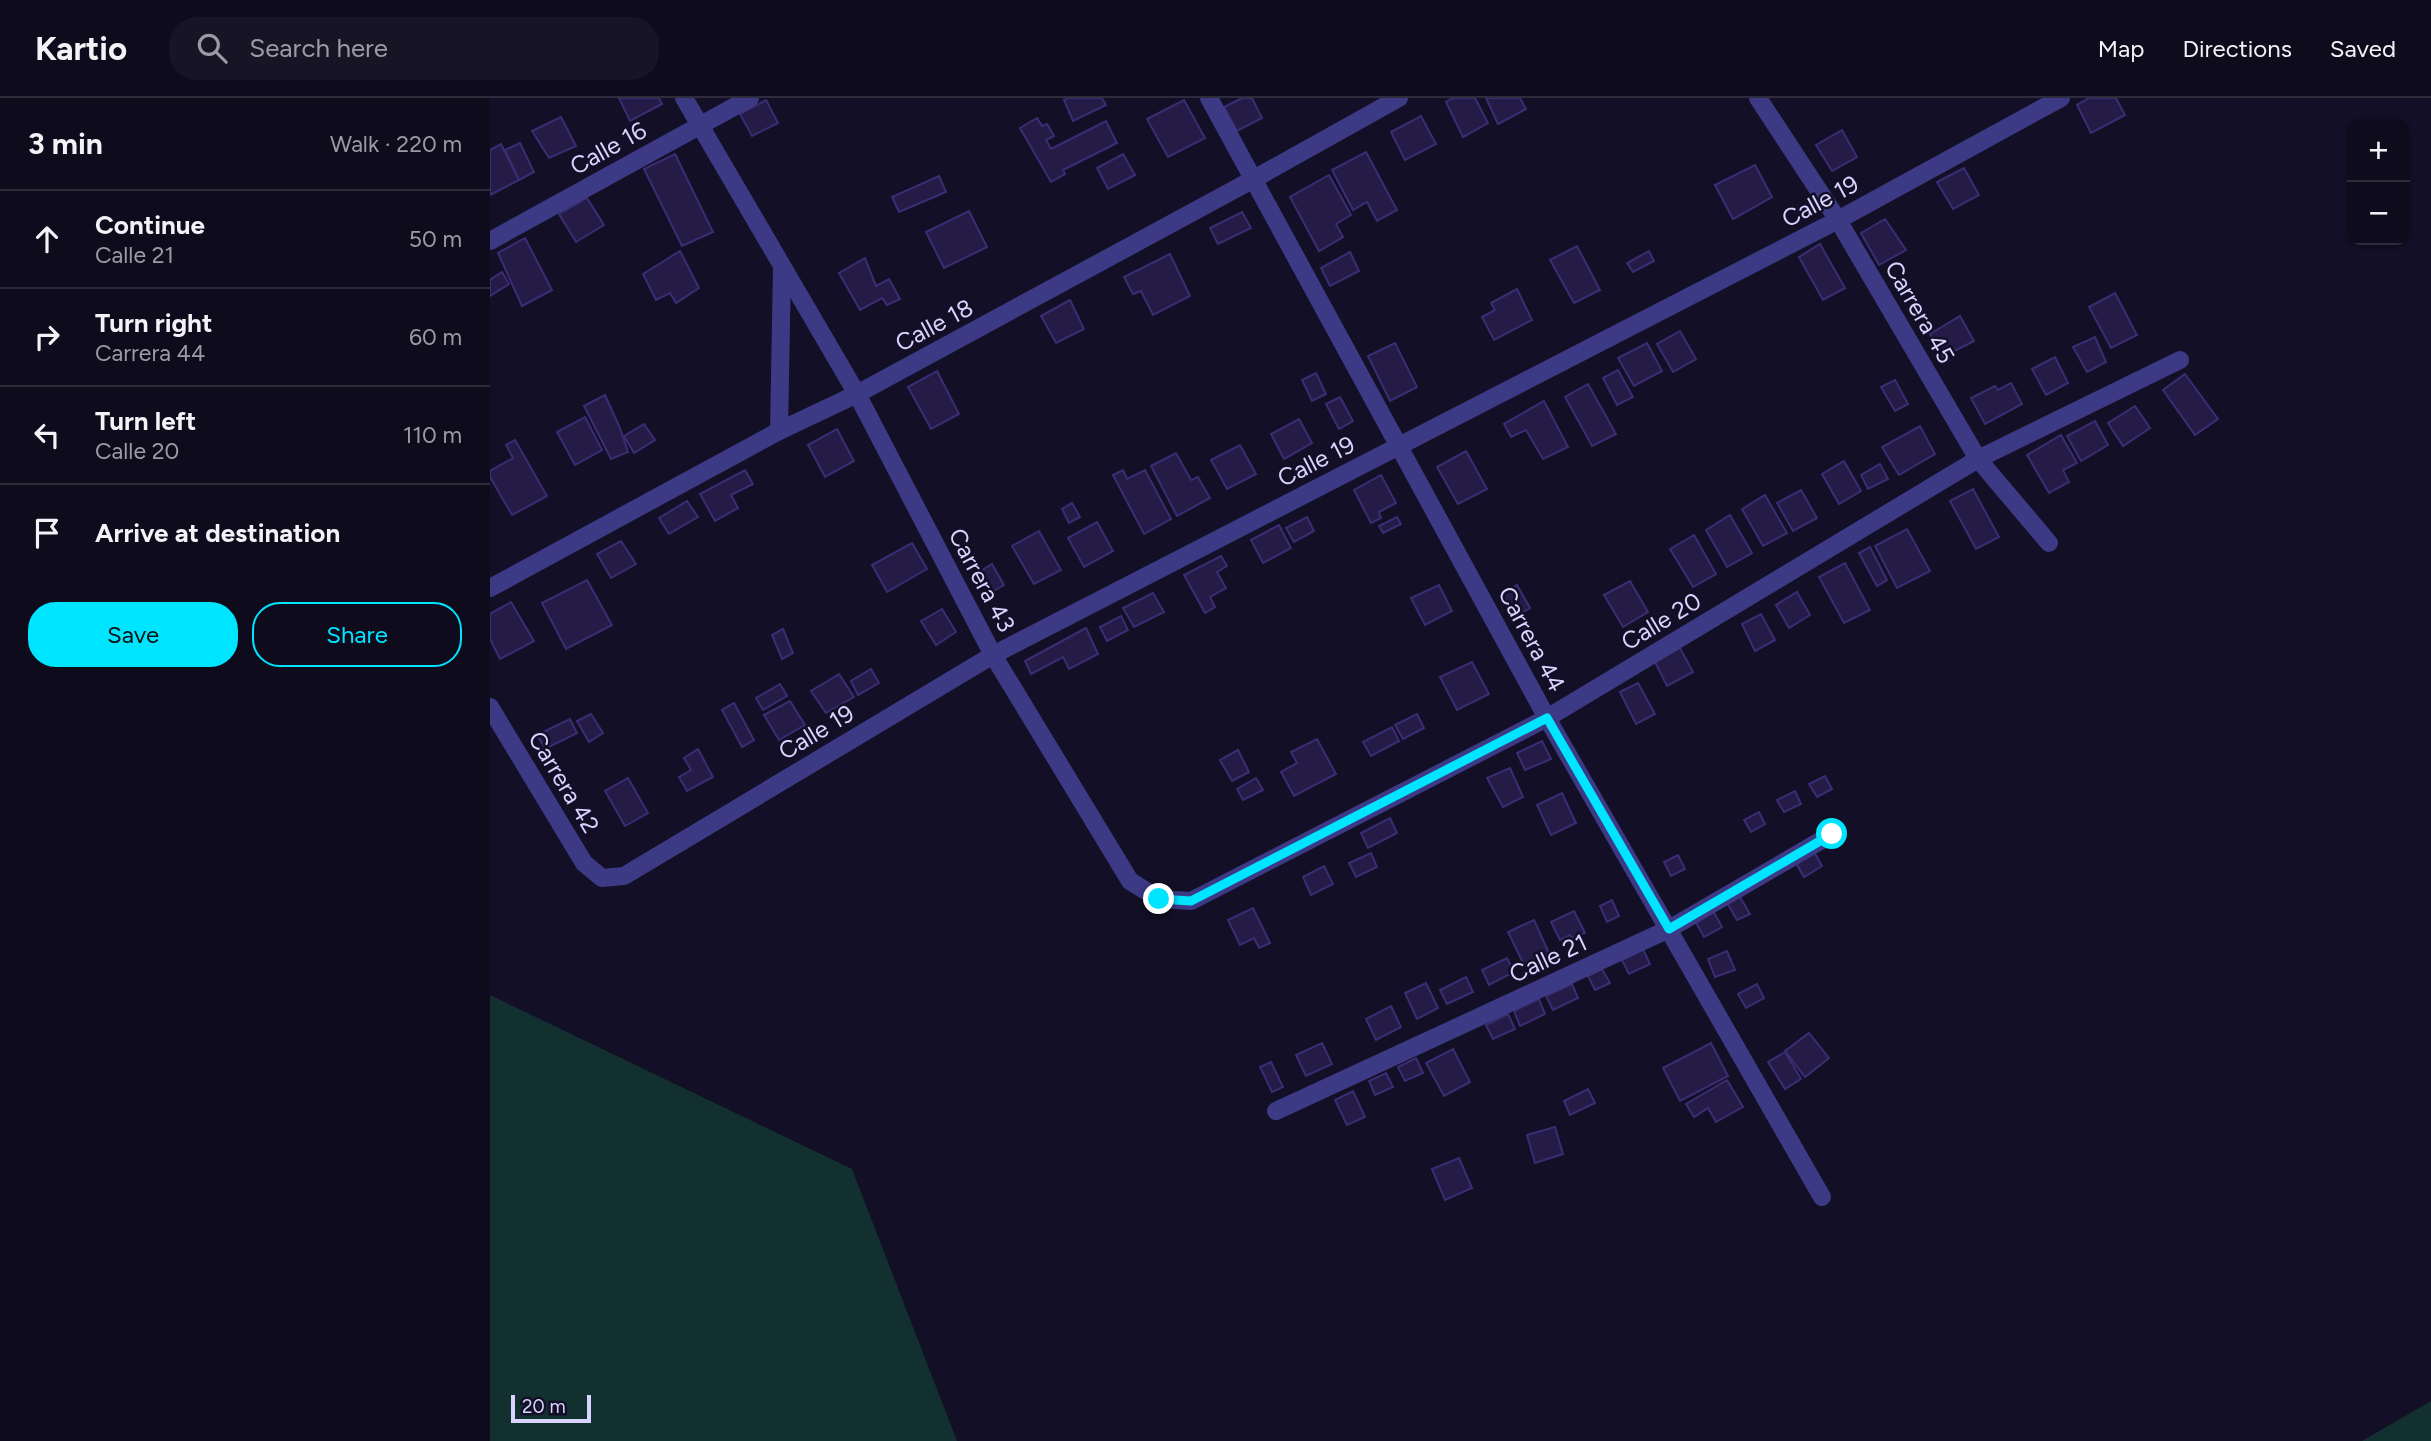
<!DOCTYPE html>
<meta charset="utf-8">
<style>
:root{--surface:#0e0b1c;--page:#171425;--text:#f1f3f6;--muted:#9b9ba3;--line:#2e2b3b;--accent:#00e5ff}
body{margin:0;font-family:Figtree,sans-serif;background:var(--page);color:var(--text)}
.controls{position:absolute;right:21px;top:21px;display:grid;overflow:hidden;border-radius:14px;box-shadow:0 2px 5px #0004}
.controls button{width:63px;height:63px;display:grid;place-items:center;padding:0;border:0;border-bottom:2px solid var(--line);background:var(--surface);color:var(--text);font:35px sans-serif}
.scale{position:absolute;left:21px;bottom:18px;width:80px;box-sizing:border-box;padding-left:7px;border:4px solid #d9d4ff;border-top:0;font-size:19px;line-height:24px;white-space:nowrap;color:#d9d4ff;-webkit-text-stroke:5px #130f26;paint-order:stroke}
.stop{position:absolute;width:21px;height:21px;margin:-16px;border:5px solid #00e5ff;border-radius:50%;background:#fff}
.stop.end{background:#00e5ff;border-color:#fff;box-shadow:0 2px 7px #0008}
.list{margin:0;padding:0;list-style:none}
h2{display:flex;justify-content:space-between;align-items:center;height:91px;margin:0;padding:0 28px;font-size:30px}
h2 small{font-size:23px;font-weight:400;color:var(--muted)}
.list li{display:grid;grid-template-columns:46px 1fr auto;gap:21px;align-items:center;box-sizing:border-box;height:98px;padding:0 28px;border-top:2px solid var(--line)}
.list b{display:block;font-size:26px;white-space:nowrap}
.list p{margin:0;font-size:23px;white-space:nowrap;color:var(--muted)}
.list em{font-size:23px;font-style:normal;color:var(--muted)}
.actions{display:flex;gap:14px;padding:21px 28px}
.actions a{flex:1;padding:16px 0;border:2px solid var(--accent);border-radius:28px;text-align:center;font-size:24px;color:var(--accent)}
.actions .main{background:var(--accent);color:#111}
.icon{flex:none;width:38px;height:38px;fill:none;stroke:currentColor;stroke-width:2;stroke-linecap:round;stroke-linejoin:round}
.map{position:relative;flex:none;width:1941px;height:1343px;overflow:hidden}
header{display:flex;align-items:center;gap:42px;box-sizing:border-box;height:98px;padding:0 35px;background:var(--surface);border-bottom:2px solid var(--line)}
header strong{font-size:33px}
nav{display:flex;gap:38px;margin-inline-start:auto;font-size:24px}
.search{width:490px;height:63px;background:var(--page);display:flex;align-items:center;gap:18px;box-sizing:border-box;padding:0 24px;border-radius:28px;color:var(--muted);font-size:26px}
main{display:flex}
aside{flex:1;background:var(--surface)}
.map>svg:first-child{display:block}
</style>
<header>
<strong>Kartio</strong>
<div class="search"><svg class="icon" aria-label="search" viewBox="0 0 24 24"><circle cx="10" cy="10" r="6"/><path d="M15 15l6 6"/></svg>Search here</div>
<nav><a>Map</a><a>Directions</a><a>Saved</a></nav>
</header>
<main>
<aside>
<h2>3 min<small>Walk · 220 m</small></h2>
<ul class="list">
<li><svg class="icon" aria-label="ahead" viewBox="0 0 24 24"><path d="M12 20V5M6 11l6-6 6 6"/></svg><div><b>Continue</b><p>Calle 21</p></div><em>50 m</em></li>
<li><svg class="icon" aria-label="right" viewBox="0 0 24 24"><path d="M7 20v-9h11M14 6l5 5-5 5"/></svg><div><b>Turn right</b><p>Carrera 44</p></div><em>60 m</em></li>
<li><svg class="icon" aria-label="left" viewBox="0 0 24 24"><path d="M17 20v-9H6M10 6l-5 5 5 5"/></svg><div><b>Turn left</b><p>Calle 20</p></div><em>110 m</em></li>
<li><svg class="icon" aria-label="arrive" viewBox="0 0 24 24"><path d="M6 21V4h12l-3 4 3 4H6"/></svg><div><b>Arrive at destination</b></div></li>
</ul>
<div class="actions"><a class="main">Save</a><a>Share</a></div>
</aside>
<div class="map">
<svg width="1941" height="1343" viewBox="0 0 1941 1343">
<rect width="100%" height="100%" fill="#130f26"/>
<g fill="#12302f">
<polygon points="0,897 362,1071 467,1343 0,1343"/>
<polygon points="1941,1303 1941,1343 1872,1343"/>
</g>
<g fill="#241b47" stroke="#3b2d73" stroke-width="2">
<polygon points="129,0 169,0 172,6 140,23"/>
<polygon points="578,0 612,0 616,7 583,23 574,2"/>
<polygon points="752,0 762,0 772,20 747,33 734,9"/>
<polygon points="963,0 985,0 998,25 973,39 956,4"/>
<polygon points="996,0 1030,0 1036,11 1008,26"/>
<polygon points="1599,0 1626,0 1635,17 1601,35 1587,7"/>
<polygon points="276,2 288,25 262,38 250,16"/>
<polygon points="694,2 715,40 678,59 657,21"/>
<polygon points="931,18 946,46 915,62 901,34"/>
<polygon points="71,19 86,48 59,60 42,33"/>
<polygon points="547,20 552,28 557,26 564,38 556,42 561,51 616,23 627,45 573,72 575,76 561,84 530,30"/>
<polygon points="1352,32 1367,59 1342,73 1326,47"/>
<polygon points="30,45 44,74 29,82 15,52"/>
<polygon points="11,46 29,82 0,97 0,52"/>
<polygon points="876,54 907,112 887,123 877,104 863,112 842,72"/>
<polygon points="185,56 223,134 192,148 154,71"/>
<polygon points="633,56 645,77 618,91 607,70"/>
<polygon points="1265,67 1282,99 1243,121 1225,87"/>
<polygon points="1474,70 1489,97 1463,111 1447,84"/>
<polygon points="839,77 861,117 846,126 853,139 829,153 800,99"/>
<polygon points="449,78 456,94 409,114 402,99"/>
<polygon points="97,100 114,127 86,144 69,116"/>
<polygon points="479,113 497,149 454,170 436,134"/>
<polygon points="752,114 761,130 728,146 720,130"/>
<polygon points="1395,121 1416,152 1389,167 1371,135"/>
<polygon points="35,140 62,192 32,208 8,155"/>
<polygon points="1330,146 1355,190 1333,202 1309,159"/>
<polygon points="1087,148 1110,192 1084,205 1060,162"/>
<polygon points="190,153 209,190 186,205 180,195 166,202 153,176"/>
<polygon points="1159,153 1164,163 1143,174 1137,165"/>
<polygon points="860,154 869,173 840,188 831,170"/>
<polygon points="680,156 700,198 663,217 651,193 643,196 634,179"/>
<polygon points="375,160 386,188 399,181 410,201 397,207 392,200 370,212 349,175"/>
<polygon points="12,174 19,186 0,198 0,182"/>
<polygon points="1027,191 1042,222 1004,242 992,219 1005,212 1001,205"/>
<polygon points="1625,195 1647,237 1621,250 1599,209"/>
<polygon points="580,202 594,231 566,245 551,218"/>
<polygon points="1470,218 1484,243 1453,259 1440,236"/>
<polygon points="1190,233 1206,261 1183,274 1167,246"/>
<polygon points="1605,239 1616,264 1597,274 1583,249"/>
<polygon points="905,245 927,289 900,303 878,258"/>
<polygon points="1157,245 1172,273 1144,288 1128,260"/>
<polygon points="1565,259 1578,285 1556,297 1542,271"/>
<polygon points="1128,272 1143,299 1127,307 1113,280"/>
<polygon points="447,273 469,316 441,331 418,289"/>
<polygon points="826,275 836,296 822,303 812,282"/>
<polygon points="1695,276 1728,321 1705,337 1673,292"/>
<polygon points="1405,282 1418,306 1405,313 1391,289"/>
<polygon points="1521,285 1532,306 1495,326 1481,300 1505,288 1508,292"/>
<polygon points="1098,286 1126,336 1102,348 1075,299"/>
<polygon points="115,297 130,330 138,354 121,361 94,308"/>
<polygon points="850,299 863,323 849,331 836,306"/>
<polygon points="1054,303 1078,349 1053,361 1036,332 1021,339 1014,326"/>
<polygon points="1645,308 1660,330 1633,348 1618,325"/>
<polygon points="95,319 112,352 85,367 67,334"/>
<polygon points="809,321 822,345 794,361 781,336"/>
<polygon points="1605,323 1618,347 1591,363 1577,338"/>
<polygon points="154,326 165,342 144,355 134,338"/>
<polygon points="1430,328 1445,356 1409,377 1392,349"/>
<polygon points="347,331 364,363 335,379 318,347"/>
<polygon points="1571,337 1587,365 1573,372 1579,384 1559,395 1537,357"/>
<polygon points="25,342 57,398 22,417 0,379 0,373 23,360 16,347"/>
<polygon points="750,347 766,376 737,391 721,362"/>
<polygon points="976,353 997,391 968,406 947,369"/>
<polygon points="686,355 701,382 708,379 720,400 687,418 661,368"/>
<polygon points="1354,363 1371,393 1349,406 1332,376"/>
<polygon points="1390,366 1398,381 1378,391 1371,377"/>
<polygon points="255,372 263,386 241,397 248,410 225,423 210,396"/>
<polygon points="633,372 637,381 655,372 681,421 654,436 623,377"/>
<polygon points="891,377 906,405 889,414 891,420 881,425 864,392"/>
<polygon points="1483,391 1509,439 1486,451 1460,403"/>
<polygon points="1311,392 1327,420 1303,433 1287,405"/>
<polygon points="1275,397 1297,435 1273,448 1252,411"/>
<polygon points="197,403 208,419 179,436 169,420"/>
<polygon points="582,405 590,419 579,425 572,411"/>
<polygon points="1240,417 1262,455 1237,469 1216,432"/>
<polygon points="817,419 824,433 804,444 796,430"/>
<polygon points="907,419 911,426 893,435 889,428"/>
<polygon points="607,424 623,453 594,469 578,440"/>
<polygon points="789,427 801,450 773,465 761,442"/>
<polygon points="1417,431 1440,473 1407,490 1385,448"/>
<polygon points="549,433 571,472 544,486 522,448"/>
<polygon points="1204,437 1226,476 1203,489 1180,451"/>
<polygon points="131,443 146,466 121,480 107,456"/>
<polygon points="422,445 437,471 397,494 382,467"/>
<polygon points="1380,449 1397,482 1387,488 1369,455"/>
<polygon points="731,458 737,468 727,474 736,490 720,499 725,509 715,515 694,477"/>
<polygon points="1355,465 1380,512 1354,525 1329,479"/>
<polygon points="502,466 514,487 500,495 489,474"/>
<polygon points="97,482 122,527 76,551 52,505"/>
<polygon points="1140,483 1158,514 1133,529 1114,497"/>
<polygon points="949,487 962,513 935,527 921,500"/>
<polygon points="1027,487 1040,510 1025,519 1011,495"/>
<polygon points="1307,494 1320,517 1299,530 1286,507"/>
<polygon points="663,495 674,514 644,529 633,510"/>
<polygon points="21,504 44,543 10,561 0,541 0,516"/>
<polygon points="452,511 466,534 446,547 431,523"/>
<polygon points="1271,516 1285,542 1265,553 1252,526"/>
<polygon points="631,518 638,532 617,543 610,529"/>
<polygon points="596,530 608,556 579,571 573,559 541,576 535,563"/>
<polygon points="293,531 303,555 292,561 282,537"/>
<polygon points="1190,550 1203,574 1177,588 1165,564"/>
<polygon points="982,564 999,596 967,612 950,579"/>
<polygon points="381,571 389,585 368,597 361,583"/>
<polygon points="349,576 364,599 336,615 321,593"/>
<polygon points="1148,585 1165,616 1146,626 1130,594"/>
<polygon points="290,586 297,598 273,612 266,600"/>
<polygon points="300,603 315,627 289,642 274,617"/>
<polygon points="244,605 264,642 252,649 232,612"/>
<polygon points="101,616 113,635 99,644 87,623"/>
<polygon points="927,616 934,630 913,641 905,627"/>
<polygon points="80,621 87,635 55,651 47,637"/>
<polygon points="902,629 909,643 881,658 873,644"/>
<polygon points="827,641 846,676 804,698 791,674 807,665 801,654"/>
<polygon points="1052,643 1061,661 1035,672 1027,655"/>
<polygon points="208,651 223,679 197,693 189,679 201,672 194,660"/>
<polygon points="748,652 759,674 742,683 730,662"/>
<polygon points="1020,670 1033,699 1013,709 997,680"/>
<polygon points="1335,678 1342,691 1327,699 1319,686"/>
<polygon points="138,680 158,715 135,728 115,693"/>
<polygon points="766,680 773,692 753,702 747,691"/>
<polygon points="1305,693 1311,706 1294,714 1287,702"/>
<polygon points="1072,695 1086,725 1061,737 1047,707"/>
<polygon points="1269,714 1275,726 1261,734 1254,722"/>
<polygon points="900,720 907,735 878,750 871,735"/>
<polygon points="1324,754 1332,768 1314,779 1306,765"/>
<polygon points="881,755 887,769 866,779 859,765"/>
<polygon points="1188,757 1195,771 1181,778 1174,764"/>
<polygon points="834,768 843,786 821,797 813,779"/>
<polygon points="1247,794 1260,816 1247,822 1235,801"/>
<polygon points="1122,802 1129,818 1117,824 1110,808"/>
<polygon points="763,810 780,845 769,850 764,840 750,847 738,822"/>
<polygon points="1222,811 1232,829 1214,839 1204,821"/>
<polygon points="1084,813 1095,835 1082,840 1080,837 1070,842 1061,824"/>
<polygon points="1044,822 1059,855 1034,867 1018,834"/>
<polygon points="1153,851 1160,866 1139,876 1132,862"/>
<polygon points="1237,853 1245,872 1225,879 1218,861"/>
<polygon points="1017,860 1024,874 999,887 992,872"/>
<polygon points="1112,871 1120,885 1105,892 1098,878"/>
<polygon points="976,879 983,894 957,906 950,892"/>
<polygon points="936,885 948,910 927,921 915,895"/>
<polygon points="1082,886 1088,900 1063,912 1056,898"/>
<polygon points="1267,886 1274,900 1256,910 1248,896"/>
<polygon points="1049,901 1055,916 1030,928 1024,913"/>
<polygon points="901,908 911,929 886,942 876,921"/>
<polygon points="1018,916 1025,931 1003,941 996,927"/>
<polygon points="1319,935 1339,960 1315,979 1295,953"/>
<polygon points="832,945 842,966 816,978 806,957"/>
<polygon points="1221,945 1238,978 1190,1003 1173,970"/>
<polygon points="963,951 980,984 954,998 936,965"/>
<polygon points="1295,954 1311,981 1295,991 1278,964"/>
<polygon points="926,960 933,975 915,983 908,969"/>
<polygon points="781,964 793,989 782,994 770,969"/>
<polygon points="896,975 903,989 885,997 879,983"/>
<polygon points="1237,982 1253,1009 1226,1024 1218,1010 1204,1019 1196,1006"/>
<polygon points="1098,991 1105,1005 1080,1017 1074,1003"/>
<polygon points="863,993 875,1019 857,1027 845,1002"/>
<polygon points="1065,1029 1073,1056 1045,1065 1037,1037"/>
<polygon points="969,1060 982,1090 955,1102 942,1071"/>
</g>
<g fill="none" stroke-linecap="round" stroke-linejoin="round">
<g stroke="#3d3a85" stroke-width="18">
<polyline points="194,0 367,296 503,557 640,783 669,801 701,803 1057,620 1488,361 1690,262"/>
<polyline points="719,0 1057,620 1332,1099"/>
<polyline points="1268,0 1348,122 1488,361 1559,445"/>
<polyline points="0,143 260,0"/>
<polyline points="289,333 292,170"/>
<polyline points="0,490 289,333 367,296 762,82 909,0"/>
<polyline points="0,609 94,765 112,780 134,778 503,557 1348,122 1571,0"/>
<polyline points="786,1013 1179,831 1342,736"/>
</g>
</g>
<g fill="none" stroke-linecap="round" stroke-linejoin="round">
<polyline stroke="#00e5ff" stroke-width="9" points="669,801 701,803 1057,620 1179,831 1342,736"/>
</g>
<g text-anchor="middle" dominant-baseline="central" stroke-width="5" stroke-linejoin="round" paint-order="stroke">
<g font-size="24" fill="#d9d4ff" stroke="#130f26">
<text transform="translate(118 50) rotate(-29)">Calle 16</text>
<text transform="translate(1330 103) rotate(-28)">Calle 19</text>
<text transform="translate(1430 214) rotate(60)">Carrera 45</text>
<text transform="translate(444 227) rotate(-28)">Calle 18</text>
<text transform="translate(826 363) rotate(-27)">Calle 19</text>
<text transform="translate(492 482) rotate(62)">Carrera 43</text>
<text transform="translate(1171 523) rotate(-31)">Calle 20</text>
<text transform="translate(1042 541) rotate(62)">Carrera 44</text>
<text transform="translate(326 634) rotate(-31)">Calle 19</text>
<text transform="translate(74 684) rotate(59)">Carrera 42</text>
<text transform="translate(1058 860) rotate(-25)">Calle 21</text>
</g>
</g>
</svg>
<div class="controls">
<button>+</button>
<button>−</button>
</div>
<div class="scale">20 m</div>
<div class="stop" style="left:1342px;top:736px"></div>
<div class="stop end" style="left:669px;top:801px"></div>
</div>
</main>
